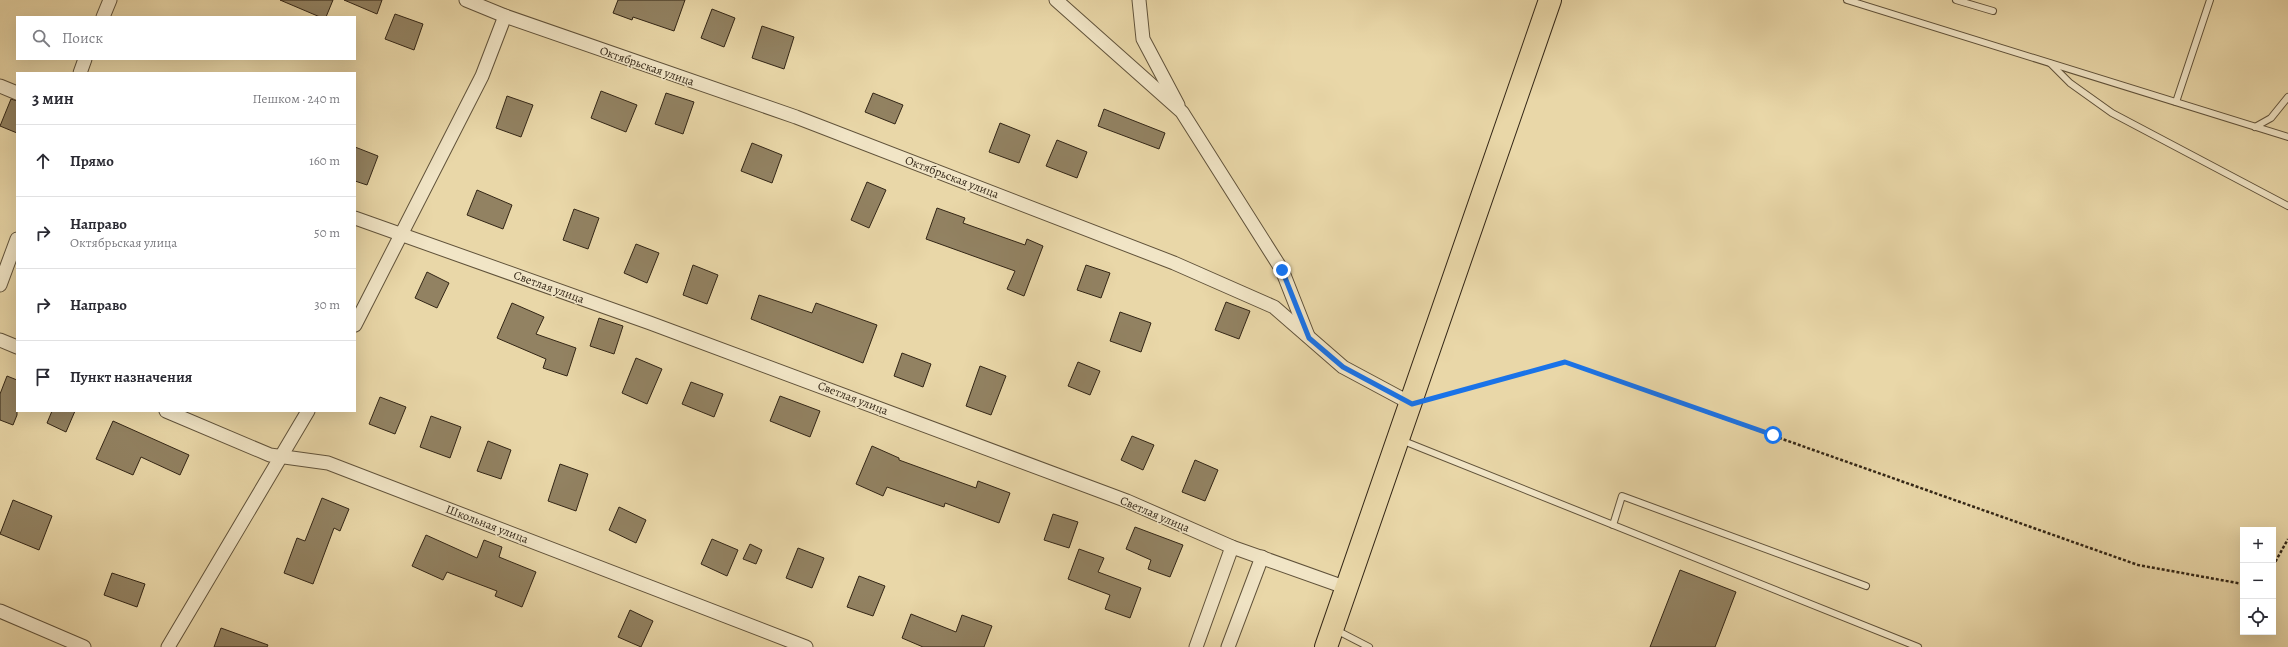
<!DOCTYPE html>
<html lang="ru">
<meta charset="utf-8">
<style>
:root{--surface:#fff;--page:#f2f2f3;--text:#2b2b33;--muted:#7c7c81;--line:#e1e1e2}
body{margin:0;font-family:Alegreya,serif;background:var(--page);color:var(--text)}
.controls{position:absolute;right:12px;bottom:12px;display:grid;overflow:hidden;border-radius:0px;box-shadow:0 4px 16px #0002}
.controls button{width:36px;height:36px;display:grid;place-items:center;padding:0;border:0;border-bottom:1px solid var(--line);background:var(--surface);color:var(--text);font:20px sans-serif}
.stop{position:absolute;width:12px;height:12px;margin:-9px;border:3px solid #1a73e8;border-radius:50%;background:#fff}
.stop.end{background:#1a73e8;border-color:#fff;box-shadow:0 1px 4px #0008}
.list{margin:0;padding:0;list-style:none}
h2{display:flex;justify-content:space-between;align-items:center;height:52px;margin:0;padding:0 16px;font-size:17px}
h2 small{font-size:13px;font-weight:400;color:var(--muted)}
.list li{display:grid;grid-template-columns:26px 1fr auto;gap:12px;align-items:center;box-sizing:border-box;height:72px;padding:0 16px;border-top:1px solid var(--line)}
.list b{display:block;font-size:15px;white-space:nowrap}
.list p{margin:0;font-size:13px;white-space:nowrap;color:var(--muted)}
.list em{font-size:13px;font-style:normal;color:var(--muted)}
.icon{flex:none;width:22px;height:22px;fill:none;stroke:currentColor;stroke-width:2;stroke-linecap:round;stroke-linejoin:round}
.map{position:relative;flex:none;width:2288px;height:647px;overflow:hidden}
.search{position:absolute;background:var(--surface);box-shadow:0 4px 16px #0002;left:16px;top:16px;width:340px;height:44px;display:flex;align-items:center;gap:10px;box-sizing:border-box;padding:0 14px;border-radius:0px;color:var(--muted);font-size:15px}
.panel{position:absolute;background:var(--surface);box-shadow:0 4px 16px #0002;left:16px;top:72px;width:340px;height:340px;border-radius:0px}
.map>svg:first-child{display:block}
</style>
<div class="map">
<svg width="2288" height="647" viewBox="0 0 2288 647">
<rect width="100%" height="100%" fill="#e9d7a8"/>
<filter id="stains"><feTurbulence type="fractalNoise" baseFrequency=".005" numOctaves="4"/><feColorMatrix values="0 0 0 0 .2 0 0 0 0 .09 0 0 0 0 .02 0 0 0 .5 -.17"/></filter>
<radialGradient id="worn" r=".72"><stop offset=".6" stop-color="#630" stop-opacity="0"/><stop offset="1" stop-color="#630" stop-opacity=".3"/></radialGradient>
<g fill="#928262" stroke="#332616">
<polygon points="280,0 333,0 326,17 320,17"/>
<polygon points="344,0 382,0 377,14"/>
<polygon points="618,0 685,0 674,31 633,17 632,20 613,13"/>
<polygon points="712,9 735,18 724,47 701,38"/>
<polygon points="395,14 423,24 414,50 385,39"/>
<polygon points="762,26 794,37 784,69 752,58"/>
<polygon points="601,91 637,105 626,132 591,118"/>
<polygon points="666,93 694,102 683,134 655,124"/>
<polygon points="873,93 903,105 895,124 865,112"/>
<polygon points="507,96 533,105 521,137 496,128"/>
<polygon points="11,99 17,101 17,133 0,126"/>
<polygon points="1104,109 1165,133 1159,149 1098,126"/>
<polygon points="1000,123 1030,135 1019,163 989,152"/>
<polygon points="1057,140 1087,152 1077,178 1046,166"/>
<polygon points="752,143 782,155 772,183 741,171"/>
<polygon points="355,147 378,156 367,185 355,181"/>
<polygon points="867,182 886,190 869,228 851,220"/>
<polygon points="477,190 512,205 503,229 467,215"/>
<polygon points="937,208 965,218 963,223 1025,245 1027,239 1043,246 1024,296 1007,289 1015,271 926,239"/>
<polygon points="574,209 599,218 588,249 563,240"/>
<polygon points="636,244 659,253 647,283 624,273"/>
<polygon points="693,265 718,275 707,304 683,295"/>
<polygon points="1086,265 1110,273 1101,298 1077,290"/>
<polygon points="427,272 449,283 437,308 415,298"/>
<polygon points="759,295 812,313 816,303 877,325 863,363 751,319"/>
<polygon points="1226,302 1250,311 1239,339 1215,330"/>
<polygon points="512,303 544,317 536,334 576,348 567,376 543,368 546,359 497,338"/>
<polygon points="1120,312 1151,323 1141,352 1110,341"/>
<polygon points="599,318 623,326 614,354 590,346"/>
<polygon points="902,353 931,364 923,387 894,376"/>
<polygon points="636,358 662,369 647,404 622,393"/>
<polygon points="1078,362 1100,371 1090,395 1068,386"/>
<polygon points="980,366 1006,376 991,415 966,406"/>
<polygon points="7,376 17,380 17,415 13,425 0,420 0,394"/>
<polygon points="691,382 723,394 714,417 682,404"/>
<polygon points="780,396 820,411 810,437 770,421"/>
<polygon points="380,397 406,407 395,434 369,424"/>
<polygon points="52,411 75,411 66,432 47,423"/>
<polygon points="431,416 461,427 450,458 420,447"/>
<polygon points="113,421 189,455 180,475 141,457 133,475 96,459"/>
<polygon points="1132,436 1154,445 1143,470 1121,460"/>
<polygon points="488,441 511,450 501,479 477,471"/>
<polygon points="872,446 899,458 899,460 976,488 978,481 1010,493 999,523 945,503 944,507 887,487 883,496 856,484"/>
<polygon points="1195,460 1218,470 1205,501 1182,492"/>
<polygon points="560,464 588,474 576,511 548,501"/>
<polygon points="322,498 349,509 340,531 334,528 313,584 284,573 297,538 305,541"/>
<polygon points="13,500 52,516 39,550 0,534"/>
<polygon points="619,507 646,520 636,543 609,530"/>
<polygon points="1053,514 1078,522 1069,548 1044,540"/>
<polygon points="1135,527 1183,545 1170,577 1148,569 1151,560 1126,549"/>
<polygon points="426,535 477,558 484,540 502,547 499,557 536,572 522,607 495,596 497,591 447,572 443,580 412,566"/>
<polygon points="712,539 738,550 727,576 701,564"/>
<polygon points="750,544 762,550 756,564 743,559"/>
<polygon points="798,548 824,558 812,588 786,578"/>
<polygon points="1079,549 1104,558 1098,572 1141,588 1130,618 1105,609 1110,595 1068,579"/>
<polygon points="1680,570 1736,592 1715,647 1650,647"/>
<polygon points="112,573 145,584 137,607 104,595"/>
<polygon points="859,576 885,586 873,616 847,607"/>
<polygon points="630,610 653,621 641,647 618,637"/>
<polygon points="911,614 956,632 962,615 992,626 984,647 923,647 902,638"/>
<polygon points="221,628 268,645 267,647 214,647"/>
</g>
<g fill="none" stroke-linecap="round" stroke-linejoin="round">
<defs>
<g id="lane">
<polyline points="1847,0 2288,137"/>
<polyline points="1956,0 1993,11"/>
<polyline points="2051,64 2070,83 2112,113 2288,206"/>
<polyline points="2176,102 2210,0"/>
<polyline points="2255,127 2271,118 2288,97"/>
<polyline points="1401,440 1918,647"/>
<polyline points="1613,525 1622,496 1866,586"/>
<polyline points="1336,630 1369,647"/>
</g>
<g id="street">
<polyline points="466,0 505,16 796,117 1174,263 1274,307 1343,367 1412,404"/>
<polyline points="1056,0 1182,112 1282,270 1308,336"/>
<polyline points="1139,0 1143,39 1178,105"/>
<polyline points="103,17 110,0"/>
<polyline points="80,73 85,59"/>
<polyline points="0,86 17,93"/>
<polyline points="355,218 650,323 1127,501 1232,547 1347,588"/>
<polyline points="0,285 17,239"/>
<polyline points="355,325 482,76 505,16"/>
<polyline points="0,340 17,347"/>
<polyline points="166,411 270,455 328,463 806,647"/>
<polyline points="0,611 84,647"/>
<polyline points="168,647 308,411"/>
<polyline points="1196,647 1232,547"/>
<polyline points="1228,647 1262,557"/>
</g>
<polyline id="highway" points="1326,647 1550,0"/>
</defs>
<use href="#lane" stroke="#60523a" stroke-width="8"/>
<use href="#street" stroke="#60523a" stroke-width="15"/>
<use href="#highway" stroke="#332616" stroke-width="24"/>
<g stroke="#332616" stroke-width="2.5" stroke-dasharray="3 2" stroke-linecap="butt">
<polyline points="1432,399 1565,362 2138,565 2243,584"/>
<polyline points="2273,566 2288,539"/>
</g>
<use href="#lane" stroke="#f1e5c6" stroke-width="6"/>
<use href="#street" stroke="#f1e5c6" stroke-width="13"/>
<use href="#highway" stroke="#e9d7a8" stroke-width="22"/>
</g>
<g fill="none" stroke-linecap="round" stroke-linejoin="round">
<polyline stroke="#1a73e8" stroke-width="5" points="1282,270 1309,338 1343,367 1412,404 1565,362 1773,435"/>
</g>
<g text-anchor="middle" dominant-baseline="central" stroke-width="3" stroke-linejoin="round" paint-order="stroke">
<g font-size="12" fill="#332616" stroke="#f1e5c6">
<text transform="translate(647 66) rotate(19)">Октябрьская улица</text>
<text transform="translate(952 177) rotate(21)">Октябрьская улица</text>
<text transform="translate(549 287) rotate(20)">Светлая улица</text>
<text transform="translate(853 398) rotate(21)">Светлая улица</text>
<text transform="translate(1155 514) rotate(23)">Светлая улица</text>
<text transform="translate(487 524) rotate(21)">Школьная улица</text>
</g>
</g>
<rect width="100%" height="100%" filter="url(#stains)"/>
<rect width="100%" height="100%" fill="url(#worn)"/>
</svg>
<div class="controls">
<button>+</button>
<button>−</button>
<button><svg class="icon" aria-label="locate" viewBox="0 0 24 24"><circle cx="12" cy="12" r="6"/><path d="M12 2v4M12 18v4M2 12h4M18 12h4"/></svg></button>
</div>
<div class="stop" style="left:1773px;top:435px"></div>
<div class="stop end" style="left:1282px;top:270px"></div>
<div class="search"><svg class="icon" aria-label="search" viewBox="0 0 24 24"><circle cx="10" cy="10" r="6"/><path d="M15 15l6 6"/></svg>Поиск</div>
<section class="panel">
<h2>3 мин<small>Пешком · 240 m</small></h2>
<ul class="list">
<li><svg class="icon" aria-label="ahead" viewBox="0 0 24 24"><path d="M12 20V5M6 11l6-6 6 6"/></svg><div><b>Прямо</b></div><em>160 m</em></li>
<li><svg class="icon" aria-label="right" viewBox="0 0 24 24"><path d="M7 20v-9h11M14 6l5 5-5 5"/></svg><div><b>Направо</b><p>Октябрьская улица</p></div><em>50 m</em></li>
<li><svg class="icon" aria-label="right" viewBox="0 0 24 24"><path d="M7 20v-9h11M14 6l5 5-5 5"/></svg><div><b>Направо</b></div><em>30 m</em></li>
<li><svg class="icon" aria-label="arrive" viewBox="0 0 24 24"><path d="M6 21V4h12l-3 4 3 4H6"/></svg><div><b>Пункт назначения</b></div></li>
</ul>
</section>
</div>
